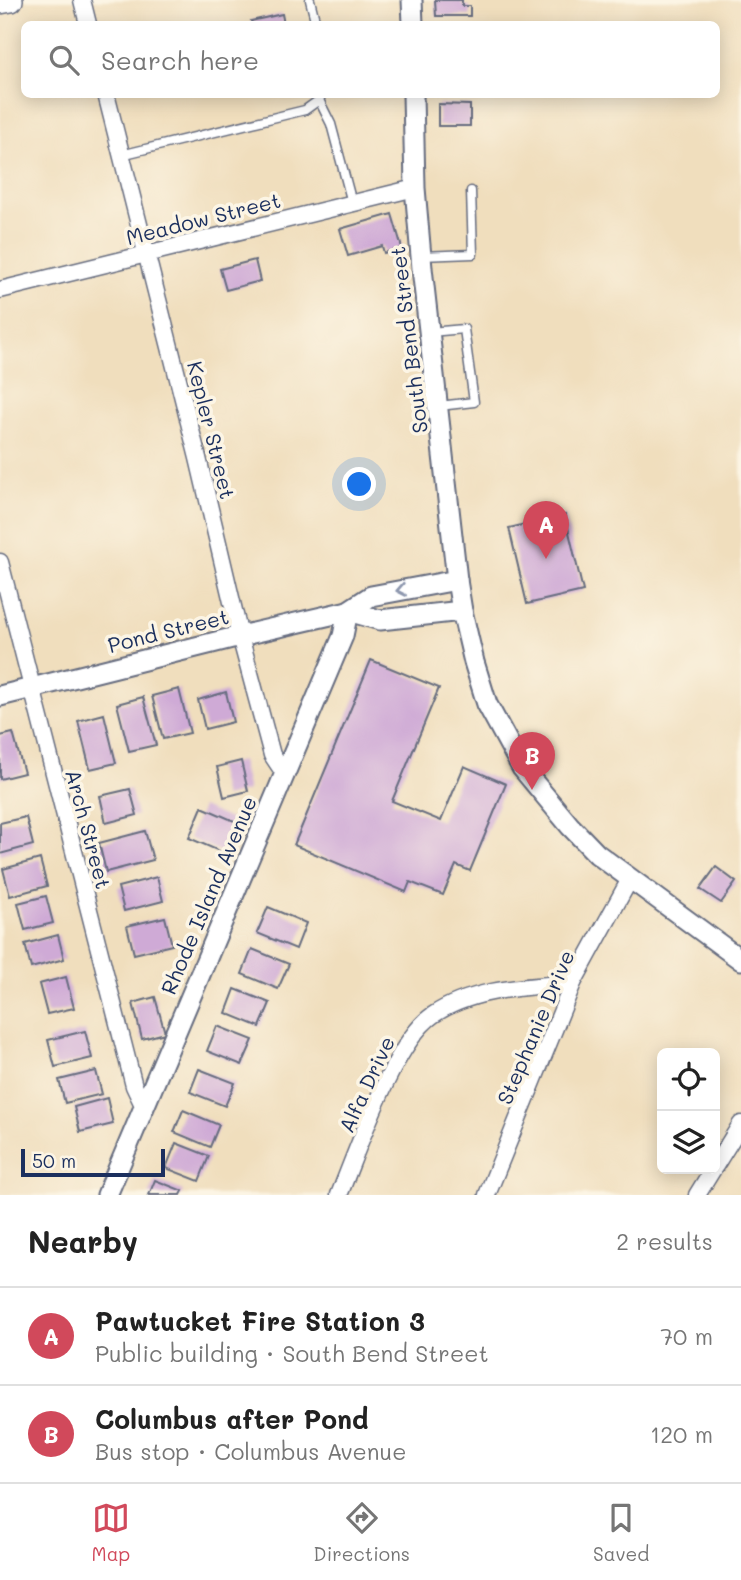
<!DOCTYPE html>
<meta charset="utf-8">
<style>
:root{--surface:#fff;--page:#f2f2f2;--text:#222;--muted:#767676;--line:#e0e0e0;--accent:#d1495b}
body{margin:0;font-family:Mali,sans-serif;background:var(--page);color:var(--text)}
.controls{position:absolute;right:21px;bottom:21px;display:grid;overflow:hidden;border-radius:10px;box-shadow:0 4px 18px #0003}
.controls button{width:63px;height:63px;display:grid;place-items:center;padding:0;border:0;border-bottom:2px solid var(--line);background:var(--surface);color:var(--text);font:35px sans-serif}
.scale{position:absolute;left:21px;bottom:18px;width:144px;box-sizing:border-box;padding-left:7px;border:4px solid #1b2f5e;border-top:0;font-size:19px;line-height:24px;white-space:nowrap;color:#1b2f5e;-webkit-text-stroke:5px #fcf5e5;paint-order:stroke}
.you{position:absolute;left:360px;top:485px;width:24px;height:24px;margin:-18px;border:5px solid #fff;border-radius:50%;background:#1a73e8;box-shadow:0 0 0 10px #1a73e833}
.badge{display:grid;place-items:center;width:46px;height:46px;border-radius:50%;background:var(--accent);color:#fff;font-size:23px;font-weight:700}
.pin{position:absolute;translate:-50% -58px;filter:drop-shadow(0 2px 4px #0008)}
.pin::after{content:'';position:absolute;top:37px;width:24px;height:21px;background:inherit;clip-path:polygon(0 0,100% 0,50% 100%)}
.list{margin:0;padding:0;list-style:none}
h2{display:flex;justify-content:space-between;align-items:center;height:91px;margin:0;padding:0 28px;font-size:30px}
h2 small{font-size:23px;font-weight:400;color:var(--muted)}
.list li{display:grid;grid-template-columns:46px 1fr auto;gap:21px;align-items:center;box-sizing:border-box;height:98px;padding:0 28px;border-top:2px solid var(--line)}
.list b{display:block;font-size:26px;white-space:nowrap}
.list p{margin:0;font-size:23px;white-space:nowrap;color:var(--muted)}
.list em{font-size:23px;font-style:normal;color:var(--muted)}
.icon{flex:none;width:38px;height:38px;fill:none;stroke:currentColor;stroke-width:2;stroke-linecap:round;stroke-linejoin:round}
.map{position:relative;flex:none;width:741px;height:1195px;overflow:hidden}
.search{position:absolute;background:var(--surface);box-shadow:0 4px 18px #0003;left:21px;right:21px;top:21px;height:77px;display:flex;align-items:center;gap:18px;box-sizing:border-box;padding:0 24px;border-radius:10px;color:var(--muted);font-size:26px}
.sheet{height:287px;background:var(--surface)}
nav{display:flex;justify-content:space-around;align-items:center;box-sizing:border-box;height:98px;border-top:2px solid var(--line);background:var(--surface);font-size:19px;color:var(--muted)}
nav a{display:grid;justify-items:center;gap:4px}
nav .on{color:var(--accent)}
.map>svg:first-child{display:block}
</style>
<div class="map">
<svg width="741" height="1195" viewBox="0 0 741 1195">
<rect width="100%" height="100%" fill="#fcf5e5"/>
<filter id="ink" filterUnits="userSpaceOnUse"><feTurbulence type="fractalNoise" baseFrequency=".0143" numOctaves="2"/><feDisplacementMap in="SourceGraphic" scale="14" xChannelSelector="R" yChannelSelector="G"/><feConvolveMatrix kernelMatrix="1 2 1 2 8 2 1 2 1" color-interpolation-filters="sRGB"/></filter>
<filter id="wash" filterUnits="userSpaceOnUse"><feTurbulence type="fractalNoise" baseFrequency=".00686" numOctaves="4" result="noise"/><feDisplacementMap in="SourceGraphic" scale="28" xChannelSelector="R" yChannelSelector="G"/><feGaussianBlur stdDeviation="1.57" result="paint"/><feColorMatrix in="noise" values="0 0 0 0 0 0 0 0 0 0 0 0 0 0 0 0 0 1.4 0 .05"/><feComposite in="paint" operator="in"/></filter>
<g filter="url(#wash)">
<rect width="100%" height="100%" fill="#f0debd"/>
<g id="blocks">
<g fill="#cfaad6">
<polygon points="435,0 462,0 462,6 470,6 470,16 436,16"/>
<polygon points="282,14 284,24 252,24 251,21"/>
<polygon points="438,104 470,105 470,126 438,126"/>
<polygon points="392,214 402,248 384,253 382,246 348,256 340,229"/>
<polygon points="255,260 260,281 226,290 220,269"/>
<polygon points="565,515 583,591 527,604 509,528"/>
<polygon points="371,660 439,688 392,801 441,821 464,766 506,784 470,871 456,865 443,895 410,882 406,892 294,845"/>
<polygon points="179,689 190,733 163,739 152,696"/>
<polygon points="226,692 233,722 205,729 198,700"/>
<polygon points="143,697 156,745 129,751 117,704"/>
<polygon points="104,714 116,763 90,769 78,721"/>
<polygon points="13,733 24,773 0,779 0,736"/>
<polygon points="241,761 248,791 224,797 217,767"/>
<polygon points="130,789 137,815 106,823 100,796"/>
<polygon points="202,807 239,823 226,854 189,838"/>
<polygon points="26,817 33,845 0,854 0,823"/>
<polygon points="145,831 153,860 106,872 99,843"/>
<polygon points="40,859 47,886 10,896 3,869"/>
<polygon points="716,867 736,882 721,903 700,889"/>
<polygon points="157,877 163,901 124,911 118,887"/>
<polygon points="46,896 53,923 25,930 18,903"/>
<polygon points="268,907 306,923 296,949 257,933"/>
<polygon points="165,917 172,945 134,954 127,926"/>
<polygon points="58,935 64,959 31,968 25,944"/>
<polygon points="252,949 289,964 278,989 242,974"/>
<polygon points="66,977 74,1008 47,1014 39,984"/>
<polygon points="235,989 270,1003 260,1027 226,1013"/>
<polygon points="155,997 165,1033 142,1039 133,1003"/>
<polygon points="217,1026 253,1040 242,1065 207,1051"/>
<polygon points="85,1031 92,1058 55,1067 48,1040"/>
<polygon points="199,1069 235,1083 225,1106 190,1092"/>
<polygon points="96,1071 102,1094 65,1103 59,1080"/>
<polygon points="107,1098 113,1124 80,1132 74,1107"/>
<polygon points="183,1110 219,1125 210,1147 174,1132"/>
<polygon points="176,1143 209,1156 199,1181 166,1168"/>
<polygon points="155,1180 183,1191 181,1195 149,1195"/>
</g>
</g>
</g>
<g filter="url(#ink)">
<use href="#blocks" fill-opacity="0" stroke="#666c7f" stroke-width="2"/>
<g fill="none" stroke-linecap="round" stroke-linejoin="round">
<defs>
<g id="service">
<polyline points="310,0 316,24"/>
<polyline points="319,100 331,124 352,203"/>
<polyline points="121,155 305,110 319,100 322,94"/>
<polyline points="421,256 473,254 471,191"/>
<polyline points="430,332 464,329 474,402 439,406"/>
</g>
<g id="minor">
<polyline points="82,0 88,24"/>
<polyline points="106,94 198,458 240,636 272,755 284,773"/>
<polyline points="0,290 415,188"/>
<polyline points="0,562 134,1086 143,1105"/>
<polyline points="715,1166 741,1124"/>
<path d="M339,1195C358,1149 394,1042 433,1015C473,988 527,987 573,983"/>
<polyline points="487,1195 573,983 630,879"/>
<polyline points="697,1195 713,1169"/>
</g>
<g id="tertiary">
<polyline points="412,0 413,24"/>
<polyline points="413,94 415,188 422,268 457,580 462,611 474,662 487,704 522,768 570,826 597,854 741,960"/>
<polyline points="348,611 380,620 462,611"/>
<polyline points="0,696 240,636 348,611 371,596 457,580"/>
<polyline points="107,1195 343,636 348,611"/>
</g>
<polyline id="secondary" points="0,2 11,0"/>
</defs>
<use href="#service" stroke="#666c7f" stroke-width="11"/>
<use href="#minor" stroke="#666c7f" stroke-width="19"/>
<use href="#tertiary" stroke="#666c7f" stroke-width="23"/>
<use href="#secondary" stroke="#666c7f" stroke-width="26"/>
<use href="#service" stroke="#fff" stroke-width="8"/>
<use href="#minor" stroke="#fff" stroke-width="16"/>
<use href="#tertiary" stroke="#fff" stroke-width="19"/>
<use href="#secondary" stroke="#fff" stroke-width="23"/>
</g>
<defs><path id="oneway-chevron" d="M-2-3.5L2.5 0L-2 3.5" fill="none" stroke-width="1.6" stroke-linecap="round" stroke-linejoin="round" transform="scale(1.75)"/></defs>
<use stroke="#8d97ae" href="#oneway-chevron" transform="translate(401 590) rotate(169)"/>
</g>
<g text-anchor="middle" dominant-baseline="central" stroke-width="7" stroke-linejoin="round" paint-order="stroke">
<g font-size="21" fill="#1b2f5e" stroke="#fcf5e5">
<text transform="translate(203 218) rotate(-14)">Meadow Street</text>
<text transform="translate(408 340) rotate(-97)">South Bend Street</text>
<text transform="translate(212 430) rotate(76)">Kepler Street</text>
<text transform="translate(168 630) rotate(-14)">Pond Street</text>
<text transform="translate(89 829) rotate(75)">Arch Street</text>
<text transform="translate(208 895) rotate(-67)">Rhode Island Avenue</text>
<text transform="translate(535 1027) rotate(-67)">Stephanie Drive</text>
<text transform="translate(366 1084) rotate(-65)">Alfa Drive</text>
</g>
</g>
</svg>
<div class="controls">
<button><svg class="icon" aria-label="locate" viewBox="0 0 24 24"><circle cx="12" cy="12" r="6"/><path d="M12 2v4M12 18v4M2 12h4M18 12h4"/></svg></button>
<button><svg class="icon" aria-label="layers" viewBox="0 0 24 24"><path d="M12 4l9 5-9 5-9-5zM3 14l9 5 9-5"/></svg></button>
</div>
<div class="scale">50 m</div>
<div class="you"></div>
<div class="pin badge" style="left:546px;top:559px">A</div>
<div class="pin badge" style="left:532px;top:790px">B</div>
<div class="search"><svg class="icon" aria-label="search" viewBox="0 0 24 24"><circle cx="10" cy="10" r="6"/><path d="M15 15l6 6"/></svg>Search here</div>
</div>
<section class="sheet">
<h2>Nearby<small>2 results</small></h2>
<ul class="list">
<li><span class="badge">A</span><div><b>Pawtucket Fire Station 3</b><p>Public building · South Bend Street</p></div><em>70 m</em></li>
<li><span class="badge">B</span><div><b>Columbus after Pond</b><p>Bus stop · Columbus Avenue</p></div><em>120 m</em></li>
</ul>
</section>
<nav>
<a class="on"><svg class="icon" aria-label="map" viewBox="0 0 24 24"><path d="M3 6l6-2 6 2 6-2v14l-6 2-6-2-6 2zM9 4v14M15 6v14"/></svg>Map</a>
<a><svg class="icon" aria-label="directions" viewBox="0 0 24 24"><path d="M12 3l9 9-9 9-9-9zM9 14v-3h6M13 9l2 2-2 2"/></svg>Directions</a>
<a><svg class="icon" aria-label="saved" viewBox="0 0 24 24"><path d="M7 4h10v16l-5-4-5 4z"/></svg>Saved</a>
</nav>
